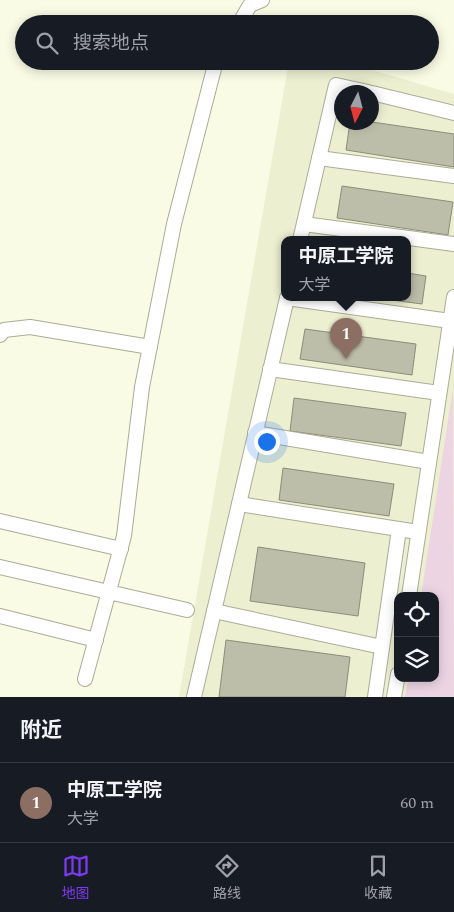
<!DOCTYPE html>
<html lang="zh">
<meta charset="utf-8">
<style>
:root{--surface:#171b24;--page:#20242c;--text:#f1f3f6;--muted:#9ea1a6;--line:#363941;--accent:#7c3aed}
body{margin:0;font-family:Spectral,"Noto Sans SC",serif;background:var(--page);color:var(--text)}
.controls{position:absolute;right:15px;bottom:15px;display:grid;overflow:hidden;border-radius:10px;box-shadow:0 2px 12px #0003}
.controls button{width:45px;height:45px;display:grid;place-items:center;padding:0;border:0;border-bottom:1px solid var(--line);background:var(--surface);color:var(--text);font:25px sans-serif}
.compass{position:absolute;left:334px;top:85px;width:45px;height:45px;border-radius:50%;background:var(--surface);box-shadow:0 2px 12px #0003;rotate:186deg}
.you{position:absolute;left:266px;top:441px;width:18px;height:18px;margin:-12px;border:4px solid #fff;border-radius:50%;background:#1a73e8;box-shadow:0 0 0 8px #1a73e833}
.badge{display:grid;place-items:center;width:32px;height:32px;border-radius:50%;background:var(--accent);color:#fff;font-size:16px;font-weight:700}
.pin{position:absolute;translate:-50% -41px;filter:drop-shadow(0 1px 2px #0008)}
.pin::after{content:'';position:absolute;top:26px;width:18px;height:15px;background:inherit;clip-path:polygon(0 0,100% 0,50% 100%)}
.popup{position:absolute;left:281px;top:236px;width:130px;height:65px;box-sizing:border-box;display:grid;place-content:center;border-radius:10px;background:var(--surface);filter:drop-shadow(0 1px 4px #0005);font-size:16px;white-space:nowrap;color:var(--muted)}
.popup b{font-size:19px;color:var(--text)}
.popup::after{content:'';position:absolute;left:50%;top:100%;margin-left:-10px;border:10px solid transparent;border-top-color:var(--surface)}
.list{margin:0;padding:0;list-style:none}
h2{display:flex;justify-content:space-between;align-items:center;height:65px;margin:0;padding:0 20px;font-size:21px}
h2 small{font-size:16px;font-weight:400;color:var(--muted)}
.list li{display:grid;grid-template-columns:32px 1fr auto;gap:15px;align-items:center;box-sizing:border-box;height:80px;padding:0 20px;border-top:1px solid var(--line)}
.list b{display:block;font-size:19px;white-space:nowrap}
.list p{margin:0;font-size:16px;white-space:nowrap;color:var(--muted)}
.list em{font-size:16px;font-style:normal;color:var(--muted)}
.icon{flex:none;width:28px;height:28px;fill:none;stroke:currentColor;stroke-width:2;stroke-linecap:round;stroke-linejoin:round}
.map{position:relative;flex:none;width:454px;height:697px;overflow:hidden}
.search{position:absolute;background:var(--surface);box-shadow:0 2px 12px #0003;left:15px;right:15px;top:15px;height:55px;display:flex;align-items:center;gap:12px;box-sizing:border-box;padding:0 18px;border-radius:28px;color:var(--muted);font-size:19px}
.sheet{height:145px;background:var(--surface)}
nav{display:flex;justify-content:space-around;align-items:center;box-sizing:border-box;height:70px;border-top:1px solid var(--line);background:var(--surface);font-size:14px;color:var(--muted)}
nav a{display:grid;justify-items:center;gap:2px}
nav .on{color:var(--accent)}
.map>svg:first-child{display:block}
</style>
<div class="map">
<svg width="454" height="697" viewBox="0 0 454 697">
<rect width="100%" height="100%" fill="#f9fbe4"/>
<path fill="#edefd1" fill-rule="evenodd" d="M289,61H341L454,94V697H179ZM342,92H372V122H342ZM285,240H407V298H285ZM398,596H435V678H398Z"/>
<polygon fill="#edd4e3" points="453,388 454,697 405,697 408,678 435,678 435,596 421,596"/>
<g fill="#bdbea9" stroke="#8b8d79">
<polygon points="350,122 372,122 454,134 454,167 346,150"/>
<polygon points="342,186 453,202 448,235 337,218"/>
<polygon points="407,273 426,276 422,304 377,298 407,298"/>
<polygon points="305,329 416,344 412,375 300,359"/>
<polygon points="294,398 406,413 401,446 290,431"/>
<polygon points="283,468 394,484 389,516 279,500"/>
<polygon points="258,547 365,563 358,616 250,601"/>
<polygon points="226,640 350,657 345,697 219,697"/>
</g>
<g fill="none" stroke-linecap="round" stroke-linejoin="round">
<defs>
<g id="minor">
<polyline points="239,24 250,5 262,0"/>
<polyline points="372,93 454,113"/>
<polyline points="319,158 454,176"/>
<polyline points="304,224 454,244"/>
<polyline points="300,240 336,85 368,92"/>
<polyline points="287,298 450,321"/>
<polyline points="0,335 4,330 30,327 150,347"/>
<polyline points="270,369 439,393"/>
<polyline points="255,433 429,462"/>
<polyline points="239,504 418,532"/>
<polyline points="0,521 121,549"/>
<polyline points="0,567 187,610"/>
<polyline points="409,596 454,297"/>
<polyline points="214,611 382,647"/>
<polyline points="0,616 96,640"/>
<polyline points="85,679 124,536 142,387 174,224 216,61"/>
<polyline points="194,697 287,298"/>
<polyline points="375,697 399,529"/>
<polyline points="394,697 398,674"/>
</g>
</defs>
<use href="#minor" stroke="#abac97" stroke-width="16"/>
<use href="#minor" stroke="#fff" stroke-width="14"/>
</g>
</svg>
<div class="controls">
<button><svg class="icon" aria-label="locate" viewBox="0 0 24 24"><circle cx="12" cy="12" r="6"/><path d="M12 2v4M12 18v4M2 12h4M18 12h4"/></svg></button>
<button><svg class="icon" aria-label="layers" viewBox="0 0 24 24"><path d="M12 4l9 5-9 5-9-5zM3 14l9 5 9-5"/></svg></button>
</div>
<svg class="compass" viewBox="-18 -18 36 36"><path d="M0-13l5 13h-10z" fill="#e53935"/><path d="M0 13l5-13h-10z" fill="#9ea1a6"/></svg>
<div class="you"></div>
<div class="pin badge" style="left:346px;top:359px;background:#8d6e63">1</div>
<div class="popup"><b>中原工学院</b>大学</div>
<div class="search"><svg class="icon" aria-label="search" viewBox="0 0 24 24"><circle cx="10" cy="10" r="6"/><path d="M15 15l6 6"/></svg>搜索地点</div>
</div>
<section class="sheet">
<h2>附近<small></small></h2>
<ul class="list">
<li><span class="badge" style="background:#8d6e63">1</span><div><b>中原工学院</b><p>大学</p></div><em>60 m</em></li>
</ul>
</section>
<nav>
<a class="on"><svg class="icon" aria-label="map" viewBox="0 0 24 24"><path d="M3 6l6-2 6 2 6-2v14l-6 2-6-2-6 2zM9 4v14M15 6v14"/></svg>地图</a>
<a><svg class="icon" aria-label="directions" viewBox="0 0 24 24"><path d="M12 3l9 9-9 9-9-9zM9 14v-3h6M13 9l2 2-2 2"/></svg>路线</a>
<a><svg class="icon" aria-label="saved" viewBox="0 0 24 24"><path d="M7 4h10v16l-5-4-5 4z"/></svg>收藏</a>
</nav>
